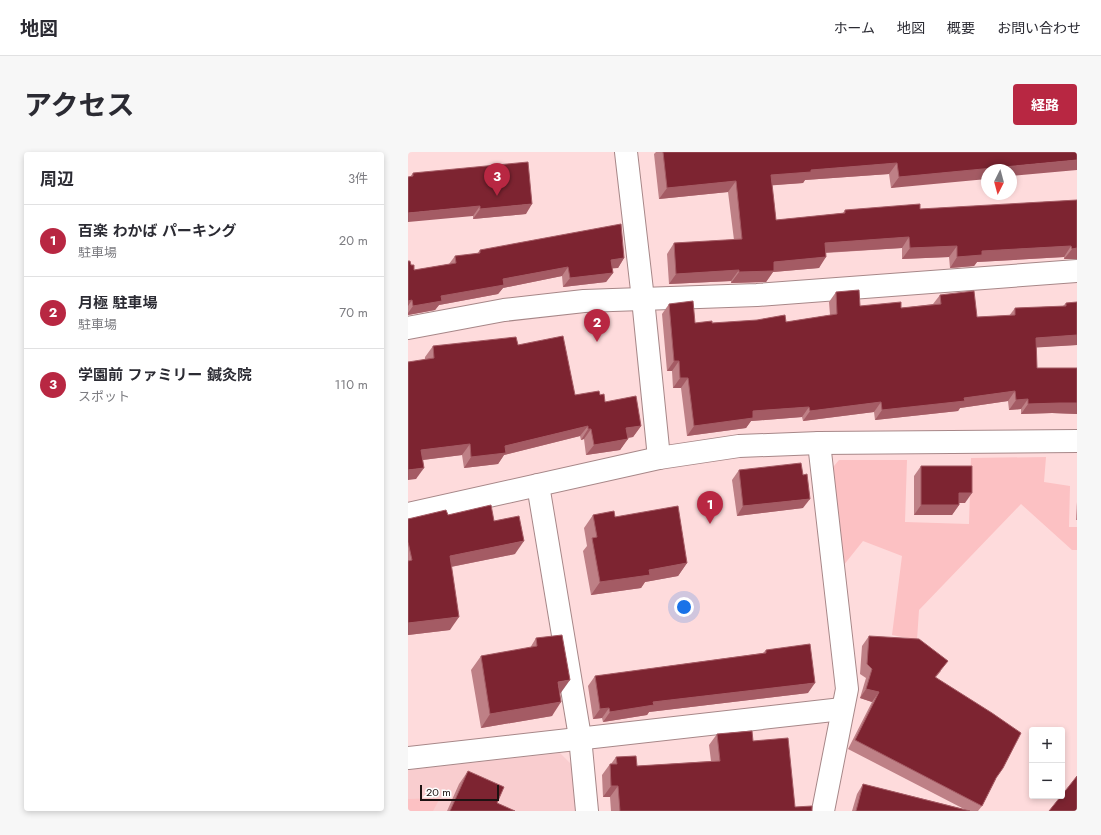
<!DOCTYPE html>
<html lang="ja">
<meta charset="utf-8">
<style>
:root{--surface:#fff;--page:#f7f7f7;--text:#2b2b33;--muted:#7c7c81;--line:#e1e1e2;--accent:#b82742}
body{margin:0;font-family:Jost,"Noto Sans JP",sans-serif;background:var(--page);color:var(--text)}
.controls{position:absolute;right:12px;bottom:12px;display:grid;overflow:hidden;border-radius:4px;box-shadow:0 2px 6px #0003}
.controls button{width:36px;height:36px;display:grid;place-items:center;padding:0;border:0;border-bottom:1px solid var(--line);background:var(--surface);color:var(--text);font:20px sans-serif}
.compass{position:absolute;left:573px;top:12px;width:36px;height:36px;border-radius:50%;background:var(--surface);box-shadow:0 2px 6px #0003;rotate:186deg}
.scale{position:absolute;left:12px;bottom:10px;width:79px;box-sizing:border-box;padding-left:4px;border:2px solid #1e1212;border-top:0;font-size:11px;line-height:14px;white-space:nowrap;color:#1e1212;-webkit-text-stroke:3px #fff;paint-order:stroke}
.you{position:absolute;left:276px;top:455px;width:14px;height:14px;margin:-10px;border:3px solid #fff;border-radius:50%;background:#1a73e8;box-shadow:0 0 0 6px #1a73e833}
.badge{display:grid;place-items:center;width:26px;height:26px;border-radius:50%;background:var(--accent);color:#fff;font-size:13px;font-weight:700}
.pin{position:absolute;translate:-50% -33px;filter:drop-shadow(0 1px 2px #0008)}
.pin::after{content:'';position:absolute;top:21px;width:14px;height:12px;background:inherit;clip-path:polygon(0 0,100% 0,50% 100%)}
.list{margin:0;padding:0;list-style:none}
h2{display:flex;justify-content:space-between;align-items:center;height:52px;margin:0;padding:0 16px;font-size:17px}
h2 small{font-size:13px;font-weight:400;color:var(--muted)}
.list li{display:grid;grid-template-columns:26px 1fr auto;gap:12px;align-items:center;box-sizing:border-box;height:72px;padding:0 16px;border-top:1px solid var(--line)}
.list b{display:block;font-size:15px;white-space:nowrap}
.list p{margin:0;font-size:13px;white-space:nowrap;color:var(--muted)}
.list em{font-size:13px;font-style:normal;color:var(--muted)}
.map{position:relative;flex:none;width:669px;height:659px;overflow:hidden;border-radius:4px}
header{display:flex;align-items:center;gap:24px;box-sizing:border-box;height:56px;padding:0 20px;background:var(--surface);border-bottom:1px solid var(--line)}
header strong{font-size:19px}
nav{display:flex;gap:22px;margin-inline-start:auto;font-size:14px}
.intro{display:flex;align-items:center;justify-content:space-between;box-sizing:border-box;height:96px;padding:0 24px}
h1{margin:0;font-size:28px}
.button{padding:10px 18px;border-radius:4px;background:var(--accent);color:#fff;font-size:14px;font-weight:700}
main{display:flex;gap:24px;padding:0 24px}
aside{flex:1;background:var(--surface);border-radius:4px;box-shadow:0 2px 6px #0003}
.map>svg:first-child{display:block}
</style>
<header>
<strong>地図</strong>
<nav><a>ホーム</a><a>地図</a><a>概要</a><a>お問い合わせ</a></nav>
</header>
<div class="intro"><h1>アクセス</h1><a class="button">経路</a></div>
<main>
<aside>
<h2>周辺<small>3件</small></h2>
<ul class="list">
<li><span class="badge">1</span><div><b>百楽 わかば パーキング</b><p>駐車場</p></div><em>20 m</em></li>
<li><span class="badge">2</span><div><b>月極 駐車場</b><p>駐車場</p></div><em>70 m</em></li>
<li><span class="badge">3</span><div><b>学園前 ファミリー 鍼灸院</b><p>スポット</p></div><em>110 m</em></li>
</ul>
</aside>
<div class="map">
<svg width="669" height="659" viewBox="0 0 669 659">
<rect width="100%" height="100%" fill="#fedbdc"/>
<polygon fill="#f9cdcf" points="152,601 164,613 167,659 0,659 0,618"/>
<g fill="#fcc1c3">
<polygon points="638,305 636,330 662,334 661,375 669,375 669,398 664,398 613,352 511,458 509,488 484,483 494,404 455,389 435,414 421,320 431,308 499,308 497,370 561,372 563,306"/>
<polygon points="32,646 25,659 0,659 0,647"/>
</g>
<g fill="none" stroke-linecap="round" stroke-linejoin="round">
<defs>
<g id="street">
<polyline points="218,0 235,147 251,306"/>
<polyline points="0,176 96,158 176,149 349,143 669,119"/>
<polyline points="411,291 439,537 415,659"/>
<polyline points="130,333 172,585 179,659"/>
<polyline points="0,362 251,306 331,294 411,291 669,289"/>
<polyline points="0,606 434,557"/>
</g>
</defs>
<use href="#street" stroke="#a78788" stroke-width="24"/>
<use href="#street" stroke="#fff" stroke-width="22"/>
</g>
<g fill="#be8086">
<polygon points="248,0 669,0 483,36 481,22 397,28 395,31 364,33 368,68 435,61 437,58 512,57 669,48 669,107 656,107 656,105 569,110 566,114 542,116 541,105 494,107 494,96 418,101 411,116 365,120 358,130 323,131 323,129 261,132 259,102 266,91 326,88 320,40 251,47 246,2"/>
<polygon points="5,21 118,62 65,67 65,64 2,25"/>
<polygon points="72,98 216,106 210,116 204,116 205,121 198,130 155,135 154,124 95,136 90,142 31,153 27,158 0,163 0,109 3,113 6,118 41,112 47,104 69,102"/>
<polygon points="428,140 452,154 493,156 525,152 532,143 569,165 601,164 607,156 655,154 658,151 669,150 669,193 628,195 629,216 669,216 669,262 644,261 613,262 613,257 601,258 600,249 552,256 550,259 467,268 466,260 395,269 394,265 343,269 338,276 279,284 273,236 265,236 264,219 259,219 254,162 261,152 287,171 304,171 378,170 422,163 421,150"/>
<polygon points="110,193 167,243 192,243 197,250 233,274 225,285 220,286 212,298 178,303 176,287 173,288 172,284 96,303 90,312 56,316 54,303 15,308 8,327 17,205 25,194"/>
<polygon points="513,314 557,351 551,351 551,353 544,363 506,363 506,324"/>
<polygon points="331,318 395,356 329,364 324,328"/>
<polygon points="669,350 669,368 668,368"/>
<polygon points="40,363 86,369 107,402 43,415 42,478 0,483 0,367"/>
<polygon points="185,363 207,365 279,411 270,424 237,430 233,436 183,443 175,399 179,394 176,376"/>
<polygon points="461,484 533,519 528,525 588,627 574,654 570,659 444,659 449,642 455,632 556,657 440,597 464,550 452,546 458,526 452,522 454,494"/>
<polygon points="128,486 152,542 144,564 73,576 63,518 73,504 122,496"/>
<polygon points="358,498 400,541 241,560 239,563 195,570 194,566 185,567 180,534 187,524 355,501"/>
<polygon points="309,582 345,589 387,655 404,659 203,659 202,645 195,645 194,623 202,612 203,612 208,605 229,614 303,609 301,593"/>
<polygon points="60,619 89,651 107,659 39,659 51,632"/>
</g>
<g fill="#a45b64">
<polygon points="669,8 669,18 603,24 603,18 579,18 579,27 483,36 491,25"/>
<polygon points="489,11 481,22 397,28 395,31 356,34 363,23 403,18"/>
<polygon points="328,29 320,40 251,47 259,36"/>
<polygon points="124,52 118,62 65,67 72,57"/>
<polygon points="72,54 65,64 0,70 0,61"/>
<polygon points="501,85 494,96 409,101 417,91"/>
<polygon points="549,94 541,105 494,107 502,96"/>
<polygon points="663,94 656,105 569,110 566,114 542,116 549,105 574,99"/>
<polygon points="669,96 669,107 656,107 664,97"/>
<polygon points="418,105 411,116 365,120 358,130 323,131 331,120 366,110"/>
<polygon points="216,106 210,116 197,117 203,108"/>
<polygon points="160,115 154,124 95,136 90,142 31,153 27,158 0,163 0,161 5,154 33,144 95,127"/>
<polygon points="331,118 323,129 261,132 268,122"/>
<polygon points="205,121 198,130 155,135 162,126"/>
<polygon points="4,148 0,154 0,149"/>
<polygon points="669,183 669,193 621,196 628,186"/>
<polygon points="266,209 271,209 264,219 259,219"/>
<polygon points="272,226 280,226 273,236 265,236"/>
<polygon points="607,239 600,249 552,256 550,259 467,268 474,258 556,246"/>
<polygon points="620,247 613,257 601,258 608,248"/>
<polygon points="473,250 466,260 395,269 402,259"/>
<polygon points="651,251 669,251 669,262 644,261 613,262 620,252"/>
<polygon points="401,255 394,265 343,269 338,276 279,284 286,274 345,259"/>
<polygon points="180,274 172,284 96,303 90,312 56,316 63,305 97,294"/>
<polygon points="233,274 225,285 211,287 218,276"/>
<polygon points="180,277 183,277 176,287 173,288"/>
<polygon points="220,287 212,298 178,303 186,293"/>
<polygon points="62,292 54,303 6,309 13,298"/>
<polygon points="16,316 8,327 0,328 0,318"/>
<polygon points="551,341 564,341 557,351 544,351"/>
<polygon points="402,347 395,356 329,364 335,354"/>
<polygon points="513,353 551,353 544,363 506,363"/>
<polygon points="116,389 107,402 32,417 42,404"/>
<polygon points="279,411 270,424 237,430 233,436 183,443 192,430 241,418"/>
<polygon points="51,465 42,478 0,483 0,471"/>
<polygon points="162,528 152,542 150,530"/>
<polygon points="407,531 400,541 241,560 239,563 195,570 202,560 245,550"/>
<polygon points="458,537 471,540 464,550 452,546"/>
<polygon points="153,550 144,564 73,576 82,562"/>
<polygon points="201,556 194,566 185,567 192,557"/>
<polygon points="203,634 210,634 202,645 195,645"/>
</g>
<g fill="#7d2431" stroke="#a45b64">
<polygon points="255,0 669,0 669,8 491,25 489,11 403,18 403,20 363,23 368,68 437,61 437,58 512,52 512,57 669,48 669,96 664,97 663,94 574,99 574,103 549,105 549,94 502,96 501,85 417,91 418,105 366,110 366,119 331,120 331,118 268,122 266,91 334,87 328,29 259,36"/>
<polygon points="120,10 124,52 72,57 72,54 0,61 0,25 5,24 5,21"/>
<polygon points="213,72 216,106 203,108 205,121 162,126 160,115 95,127 96,133 33,144 34,149 5,154 4,148 0,149 0,109 2,109 3,113 6,113 6,118 48,111 47,104 72,101 72,98"/>
<polygon points="451,138 452,154 493,150 493,156 533,152 532,143 566,139 569,165 607,163 607,156 658,154 658,151 669,150 669,183 628,186 629,216 669,216 669,251 651,251 620,252 620,247 608,248 607,239 556,246 557,249 474,258 473,250 402,259 401,255 345,259 345,266 286,274 280,226 272,226 271,209 266,209 261,152 285,149 287,171 304,169 304,171 349,168 377,163 378,170 429,162 428,140"/>
<polygon points="155,184 167,243 191,239 192,243 196,242 197,250 228,244 233,274 218,276 220,287 186,293 183,277 180,277 180,274 97,294 98,301 63,305 62,292 13,298 16,316 0,318 0,210 26,206 25,194 108,185 110,193"/>
<polygon points="393,311 395,323 399,322 402,347 335,354 331,318"/>
<polygon points="513,314 564,314 564,341 551,341 551,353 513,353"/>
<polygon points="83,353 86,369 111,364 116,389 42,404 51,465 0,471 0,409 4,408 0,390 0,367 38,358 40,363"/>
<polygon points="270,354 279,411 241,418 242,423 192,430 184,386 189,385 185,363 206,359 207,365"/>
<polygon points="154,483 162,528 150,530 153,550 82,562 73,504 129,494 128,486"/>
<polygon points="461,484 511,487 540,509 527,525 584,561 613,581 595,616 588,626 574,654 447,588 471,540 458,537 464,517 459,512"/>
<polygon points="402,492 407,531 245,550 246,553 202,560 201,556 192,557 187,524 358,501 358,498"/>
<polygon points="344,579 345,589 380,586 387,655 404,654 404,659 212,659 210,634 203,634 202,612 209,612 208,605 228,604 229,614 312,609 309,582"/>
<polygon points="60,619 96,635 89,651 107,659 42,659"/>
<polygon points="669,624 669,659 641,659 653,644 654,644 654,643"/>
<polygon points="455,632 562,659 448,659"/>
</g>
</svg>
<div class="controls">
<button>+</button>
<button>−</button>
</div>
<svg class="compass" viewBox="-18 -18 36 36"><path d="M0-13l5 13h-10z" fill="#e53935"/><path d="M0 13l5-13h-10z" fill="#7c7c81"/></svg>
<div class="scale">20 m</div>
<div class="you"></div>
<div class="pin badge" style="left:302px;top:372px">1</div>
<div class="pin badge" style="left:189px;top:190px">2</div>
<div class="pin badge" style="left:89px;top:44px">3</div>
</div>
</main>
